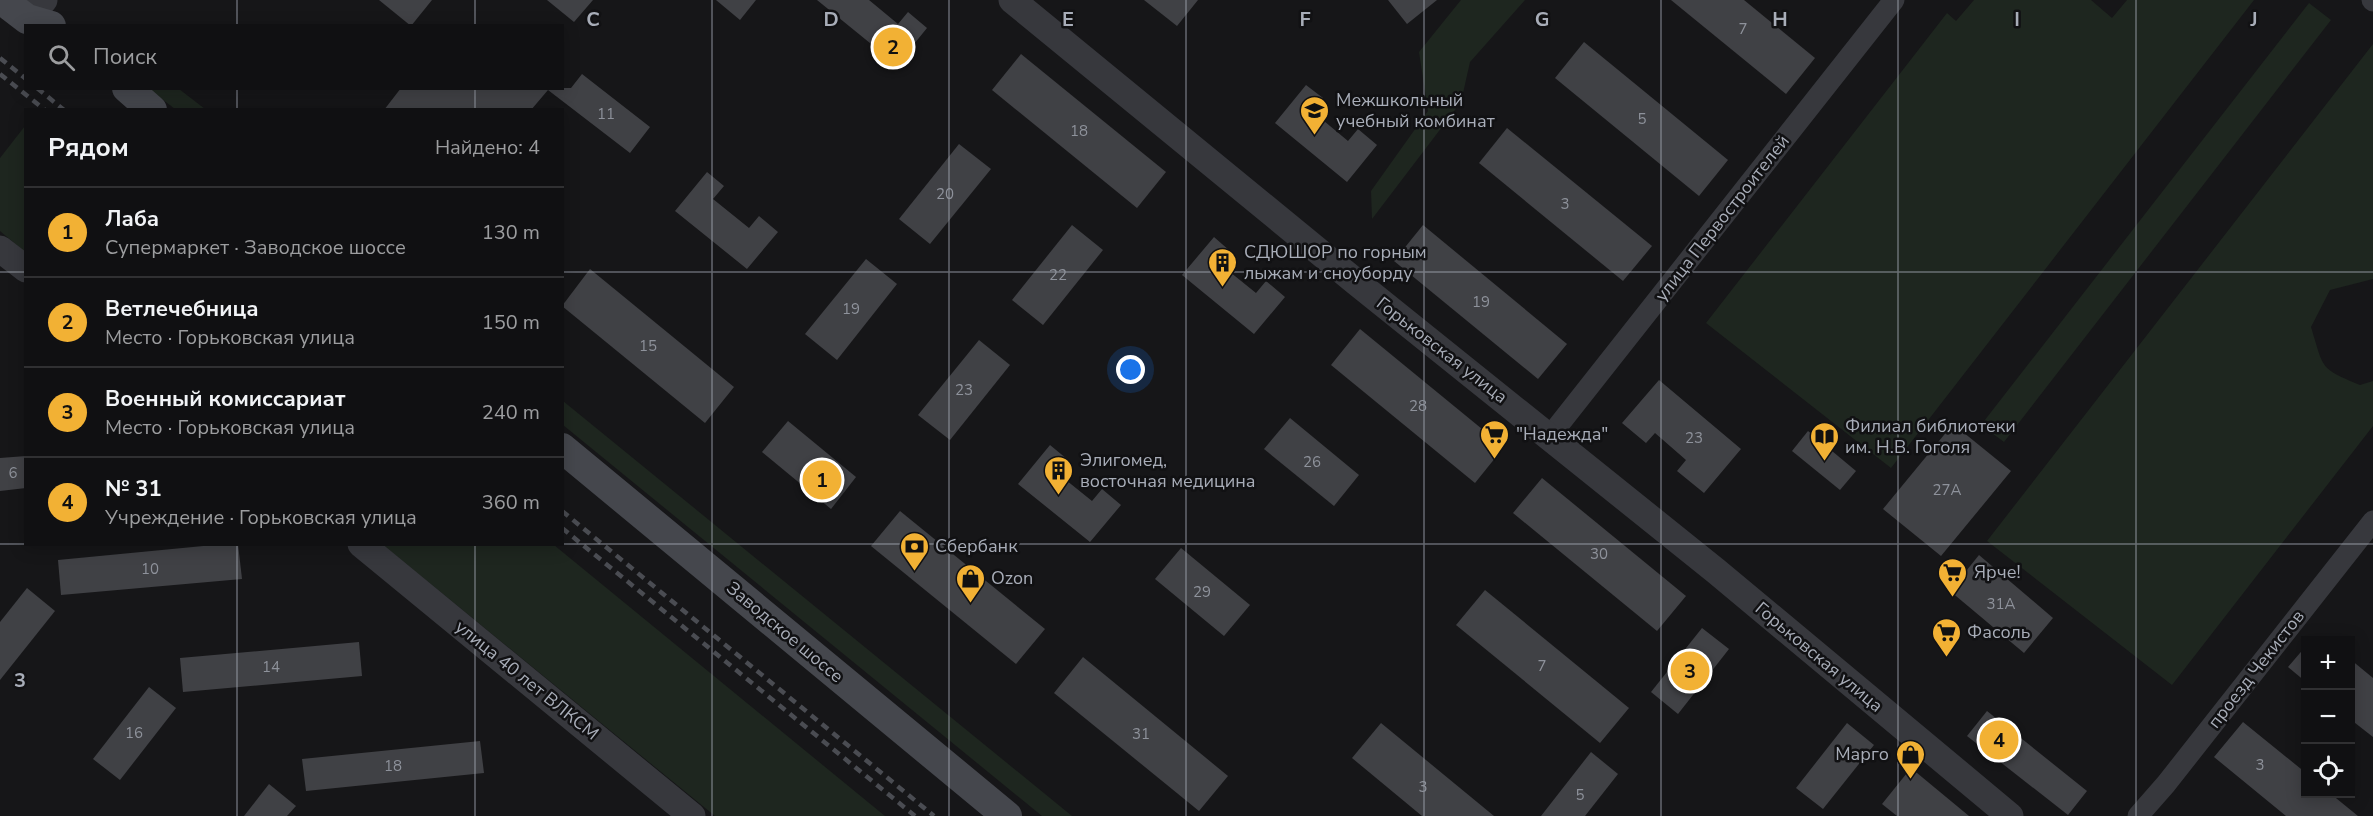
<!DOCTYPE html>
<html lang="ru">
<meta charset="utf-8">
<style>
:root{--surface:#101012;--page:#19191b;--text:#f1f3f6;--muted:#9c9d9f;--line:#303032;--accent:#f2b134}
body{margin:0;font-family:"Nunito Sans",sans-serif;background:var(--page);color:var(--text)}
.controls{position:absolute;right:18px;bottom:18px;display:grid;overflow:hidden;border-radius:0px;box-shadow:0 3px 15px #0003}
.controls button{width:54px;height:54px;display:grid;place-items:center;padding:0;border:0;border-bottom:2px solid var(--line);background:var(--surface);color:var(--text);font:30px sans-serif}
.you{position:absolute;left:1131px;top:370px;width:21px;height:21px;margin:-15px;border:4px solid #fff;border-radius:50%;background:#1a73e8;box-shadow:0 0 0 9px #1a73e833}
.badge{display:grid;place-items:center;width:39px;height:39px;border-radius:50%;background:var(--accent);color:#111;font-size:20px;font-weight:700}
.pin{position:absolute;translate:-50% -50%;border:3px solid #fff;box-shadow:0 2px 6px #0006}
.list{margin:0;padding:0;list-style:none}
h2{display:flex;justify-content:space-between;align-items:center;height:78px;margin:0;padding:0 24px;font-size:26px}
h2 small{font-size:20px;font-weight:400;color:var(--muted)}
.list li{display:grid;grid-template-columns:39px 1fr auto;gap:18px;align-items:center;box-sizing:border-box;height:90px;padding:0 24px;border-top:2px solid var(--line)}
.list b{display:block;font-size:22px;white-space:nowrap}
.list p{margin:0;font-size:20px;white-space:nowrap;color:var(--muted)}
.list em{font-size:20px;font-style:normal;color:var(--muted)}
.icon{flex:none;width:33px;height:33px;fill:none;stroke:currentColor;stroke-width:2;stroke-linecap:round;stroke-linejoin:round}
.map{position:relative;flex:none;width:2373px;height:816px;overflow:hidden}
.search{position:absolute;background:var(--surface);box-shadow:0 3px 15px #0003;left:24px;top:24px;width:540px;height:66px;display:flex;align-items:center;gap:15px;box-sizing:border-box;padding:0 21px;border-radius:0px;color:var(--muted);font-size:22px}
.panel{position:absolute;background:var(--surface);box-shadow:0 3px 15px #0003;left:24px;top:108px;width:540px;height:438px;border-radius:0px}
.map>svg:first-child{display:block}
</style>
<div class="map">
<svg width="2373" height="816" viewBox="0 0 2373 816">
<rect width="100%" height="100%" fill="#161618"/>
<g fill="#1e261f">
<polygon points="1461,0 1525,0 1470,62 1461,102 1372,219 1371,191 1428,111 1419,52"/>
<polygon points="1974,0 2091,0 2112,18 2127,0 2254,0 1891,468 1706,323 1947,13 1956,21"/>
<polygon points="2309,3 2331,20 2004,442 1981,425"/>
<path d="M2373,44V279L2330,290L2311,327C2324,369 2319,368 2360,385L2373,381V426L2172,685L1987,541Z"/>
<polygon points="149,89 179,89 205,109 175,109"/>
<polygon points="25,126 25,252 0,231 0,158"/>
<polygon points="563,401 1072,816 1042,816 563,425"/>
<polygon points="383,545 554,545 885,816 715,816"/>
</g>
<g fill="#404145">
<polygon points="379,0 432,0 411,26"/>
<polygon points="547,0 593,0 574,22"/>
<polygon points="716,0 756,0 740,20"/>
<polygon points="817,0 869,0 898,24 908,12 927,28 897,65"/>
<polygon points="1144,0 1198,0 1177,26"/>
<polygon points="1388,0 1437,0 1407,24"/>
<polygon points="1671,0 1744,0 1815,58 1786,94"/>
<polygon points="1584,42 1728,160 1699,196 1555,78"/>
<polygon points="1021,54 1166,172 1137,208 992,90"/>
<polygon points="582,74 650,127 630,153 548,90 531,110 384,110 401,88 571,88"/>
<polygon points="1306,85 1323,98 1312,111 1348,141 1358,129 1377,145 1347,182 1275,123"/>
<polygon points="1507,128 1652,246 1623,281 1479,163"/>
<polygon points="959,144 991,169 930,244 899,219"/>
<polygon points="707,172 724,186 713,199 749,228 759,216 778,232 747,269 675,211"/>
<polygon points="1072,225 1103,250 1043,325 1012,300"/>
<polygon points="1423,225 1567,344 1538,379 1394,261"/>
<polygon points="1214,237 1230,251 1220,264 1256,293 1266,281 1285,297 1254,334 1182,275"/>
<polygon points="866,259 897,284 837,360 805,334"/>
<polygon points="590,269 734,387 705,423 562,306"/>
<polygon points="1360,329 1504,447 1475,483 1331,365"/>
<polygon points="979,340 1010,365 950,440 918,415"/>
<polygon points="1659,380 1741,449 1704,493 1677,471 1686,460 1655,433 1646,443 1622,423"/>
<polygon points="1290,418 1359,475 1334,506 1264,449"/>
<polygon points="788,421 856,477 831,509 762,452"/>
<polygon points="1953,424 2011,471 1941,556 1883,509"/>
<polygon points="1808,431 1856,471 1840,490 1792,451"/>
<polygon points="1050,445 1067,459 1056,472 1092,501 1102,489 1121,505 1090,542 1018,484"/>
<polygon points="26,456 26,488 0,491 0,458"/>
<polygon points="1542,478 1686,596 1657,631 1513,513"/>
<polygon points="900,511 1045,629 1016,664 871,546"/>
<polygon points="224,544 238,544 242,579 61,595 58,560"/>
<polygon points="1181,548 1250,605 1224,636 1155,579"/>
<polygon points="1979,555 2053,618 2024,653 1950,591"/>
<polygon points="27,588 55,611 0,680 0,622"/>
<polygon points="1485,590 1629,708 1600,743 1456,625"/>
<polygon points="1702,628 1729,649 1678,714 1651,692"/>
<polygon points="359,642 362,676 183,692 180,658"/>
<polygon points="2306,646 2306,682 2288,667"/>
<polygon points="1083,657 1228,776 1199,811 1054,693"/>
<polygon points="2350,659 2373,678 2373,737 2350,719"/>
<polygon points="149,687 176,708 120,780 93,759"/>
<polygon points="1987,711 2087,791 2068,815 1967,736"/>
<polygon points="2243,722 2306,773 2306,794 2331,794 2358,816 2286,816 2214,757"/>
<polygon points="1381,723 1494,816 1422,816 1352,758"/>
<polygon points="1847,723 1874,745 1823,809 1796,788"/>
<polygon points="480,741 484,773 306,791 302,759"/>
<polygon points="1591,752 1618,774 1585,816 1541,816"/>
<polygon points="1911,768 1969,816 1897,816 1882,804"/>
<polygon points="269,784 296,806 287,816 244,816"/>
</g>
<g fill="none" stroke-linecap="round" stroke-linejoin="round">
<g stroke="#37383d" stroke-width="21">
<polyline points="2372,0 2373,1"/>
<polyline points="1550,436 1894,0"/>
<polyline points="2138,816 2166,784 2373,521"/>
</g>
<g stroke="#37383d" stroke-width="27">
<polyline points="1012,0 1356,282 1716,571 2010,816"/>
<polyline points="27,19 44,0"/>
<polyline points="0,249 26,269"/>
<polyline points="361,544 692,816"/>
</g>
<g stroke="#45474d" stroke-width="30">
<polyline points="2,0 27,19 51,26"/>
<polyline points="127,88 152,110"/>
<polyline points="562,448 1007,816"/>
</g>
<g stroke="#4a4c52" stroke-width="4.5" stroke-dasharray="8 6" stroke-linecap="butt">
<polyline points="0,58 26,79"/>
<polyline points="0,74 45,110"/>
<polyline points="37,88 64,110"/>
<polyline points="562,511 934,816"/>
<polyline points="562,528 915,816"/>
</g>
</g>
<path fill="none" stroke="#a8adb8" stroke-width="1.5" stroke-opacity="0.55" d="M237,0V26M475,0V26M712,0V816M949,0V816M1186,0V816M1424,0V816M1661,0V816M1898,0V816M2136,0V816M237,88V110M475,88V110M0,272H26M562,272H2373M0,544H26M237,544V816M475,544V816M562,544H2373"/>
<defs>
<symbol id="university-pin" viewBox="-11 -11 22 30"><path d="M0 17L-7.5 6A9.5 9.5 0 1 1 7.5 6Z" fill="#f2b134" stroke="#111113"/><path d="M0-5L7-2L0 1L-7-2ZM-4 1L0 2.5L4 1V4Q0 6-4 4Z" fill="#111"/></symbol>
<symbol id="building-pin" viewBox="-11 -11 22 30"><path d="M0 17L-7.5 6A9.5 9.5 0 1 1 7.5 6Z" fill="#f2b134" stroke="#111113"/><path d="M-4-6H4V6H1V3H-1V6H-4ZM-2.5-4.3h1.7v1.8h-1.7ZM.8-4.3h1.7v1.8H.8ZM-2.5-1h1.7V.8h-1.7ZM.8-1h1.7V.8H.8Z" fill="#111"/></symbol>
<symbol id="supermarket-pin" viewBox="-11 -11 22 30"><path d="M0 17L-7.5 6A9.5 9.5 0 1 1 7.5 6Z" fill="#f2b134" stroke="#111113"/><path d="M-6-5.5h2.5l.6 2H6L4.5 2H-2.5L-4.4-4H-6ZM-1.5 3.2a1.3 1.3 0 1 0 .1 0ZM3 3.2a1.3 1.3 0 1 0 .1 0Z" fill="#111"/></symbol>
<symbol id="library-pin" viewBox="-11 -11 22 30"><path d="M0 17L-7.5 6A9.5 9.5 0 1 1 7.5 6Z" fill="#f2b134" stroke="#111113"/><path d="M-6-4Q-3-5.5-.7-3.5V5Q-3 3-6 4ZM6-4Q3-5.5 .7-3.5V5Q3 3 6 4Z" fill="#111"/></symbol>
<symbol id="bank-pin" viewBox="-11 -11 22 30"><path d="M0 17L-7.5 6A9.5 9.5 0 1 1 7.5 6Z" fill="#f2b134" stroke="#111113"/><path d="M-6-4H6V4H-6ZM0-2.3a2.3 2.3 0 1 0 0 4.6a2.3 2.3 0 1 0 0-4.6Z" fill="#111"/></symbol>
<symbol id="shop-pin" viewBox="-11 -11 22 30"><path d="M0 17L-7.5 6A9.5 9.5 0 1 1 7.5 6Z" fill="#f2b134" stroke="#111113"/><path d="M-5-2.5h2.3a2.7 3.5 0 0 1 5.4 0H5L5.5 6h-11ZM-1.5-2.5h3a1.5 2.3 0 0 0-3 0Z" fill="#111"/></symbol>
</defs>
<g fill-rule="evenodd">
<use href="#university-pin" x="1298" y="94" width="33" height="45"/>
<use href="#building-pin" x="1206" y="246" width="33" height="45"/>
<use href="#supermarket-pin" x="1478" y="418" width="33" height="45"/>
<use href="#library-pin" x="1808" y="420" width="33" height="45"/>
<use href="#building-pin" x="1042" y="454" width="33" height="45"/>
<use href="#bank-pin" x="898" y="530" width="33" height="45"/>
<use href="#supermarket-pin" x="1936" y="556" width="33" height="45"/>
<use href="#shop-pin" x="954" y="562" width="33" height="45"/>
<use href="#supermarket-pin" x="1930" y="616" width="33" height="45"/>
<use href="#shop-pin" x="1894" y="738" width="33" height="45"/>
</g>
<g text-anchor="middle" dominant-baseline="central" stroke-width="5" stroke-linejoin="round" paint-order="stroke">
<g font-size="15" fill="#8e929b">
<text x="1743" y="29">7</text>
<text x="606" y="114">11</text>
<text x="1642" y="119">5</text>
<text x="1079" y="131">18</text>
<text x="945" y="194">20</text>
<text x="1565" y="204">3</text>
<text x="1058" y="275">22</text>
<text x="1481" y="302">19</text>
<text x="851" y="309">19</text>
<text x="648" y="346">15</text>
<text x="964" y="390">23</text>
<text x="1418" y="406">28</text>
<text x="1694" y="438">23</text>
<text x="1312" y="462">26</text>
<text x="13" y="473">6</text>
<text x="1947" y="490">27А</text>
<text x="1599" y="554">30</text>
<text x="150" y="569">10</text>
<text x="1202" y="592">29</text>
<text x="2001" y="604">31А</text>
<text x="1542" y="666">7</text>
<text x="271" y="667">14</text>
<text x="134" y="733">16</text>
<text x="1141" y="734">31</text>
<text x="2260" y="765">3</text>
<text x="393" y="766">18</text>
<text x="1423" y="787">3</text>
<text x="1580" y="795">5</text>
</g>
<g font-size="18" fill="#a8adb8" stroke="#111113" text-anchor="start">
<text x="1336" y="100">Межшкольный<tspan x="1336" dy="21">учебный комбинат</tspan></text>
<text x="1244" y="252">СДЮШОР по горным<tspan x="1244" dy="21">лыжам и сноуборду</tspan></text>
<text x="1845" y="426">Филиал библиотеки<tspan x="1845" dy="21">им. Н.В. Гоголя</tspan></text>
<text x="1516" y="434">"Надежда"</text>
<text x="1080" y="460">Элигомед,<tspan x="1080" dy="21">восточная медицина</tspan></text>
<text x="935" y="546">Сбербанк</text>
<text x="1974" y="572">Ярче!</text>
<text x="991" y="578">Ozon</text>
<text x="1967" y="632">Фасоль</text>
<text x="1889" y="754" text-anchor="end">Марго</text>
</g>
<g font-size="18" fill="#a8adb8" stroke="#111113">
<text transform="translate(1722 218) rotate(-52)">улица Первостроителей</text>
<text transform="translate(1442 350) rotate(38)">Горьковская улица</text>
<text transform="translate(785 632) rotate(40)">Заводское шоссе</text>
<text transform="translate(1819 657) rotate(40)">Горьковская улица</text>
<text transform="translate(2256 669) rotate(-52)">проезд Чекистов</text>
<text transform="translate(527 680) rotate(39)">улица 40 лет ВЛКСМ</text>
</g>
</g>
<g font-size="20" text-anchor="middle" font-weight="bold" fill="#a8adb8" stroke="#111113" stroke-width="5" stroke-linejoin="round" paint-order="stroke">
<text x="593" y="26">C</text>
<text x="831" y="26">D</text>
<text x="1068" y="26">E</text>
<text x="1305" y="26">F</text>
<text x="1542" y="26">G</text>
<text x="1780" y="26">H</text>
<text x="2017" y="26">I</text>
<text x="2254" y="26">J</text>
<text x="20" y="687">3</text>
</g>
</svg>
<div class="controls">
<button>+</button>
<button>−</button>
<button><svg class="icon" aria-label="locate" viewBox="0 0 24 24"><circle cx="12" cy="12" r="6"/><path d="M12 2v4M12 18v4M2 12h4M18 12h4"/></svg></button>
</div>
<div class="you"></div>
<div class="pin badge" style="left:822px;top:480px">1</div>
<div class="pin badge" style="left:893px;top:47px">2</div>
<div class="pin badge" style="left:1690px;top:671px">3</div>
<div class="pin badge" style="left:1999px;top:740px">4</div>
<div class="search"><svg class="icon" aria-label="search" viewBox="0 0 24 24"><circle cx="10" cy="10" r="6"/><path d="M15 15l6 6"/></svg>Поиск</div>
<section class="panel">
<h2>Рядом<small>Найдено: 4</small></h2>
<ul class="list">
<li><span class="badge">1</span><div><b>Лаба</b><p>Супермаркет · Заводское шоссе</p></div><em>130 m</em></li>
<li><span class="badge">2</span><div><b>Ветлечебница</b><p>Место · Горьковская улица</p></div><em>150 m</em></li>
<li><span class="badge">3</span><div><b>Военный комиссариат</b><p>Место · Горьковская улица</p></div><em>240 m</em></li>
<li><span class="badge">4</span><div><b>№ 31</b><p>Учреждение · Горьковская улица</p></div><em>360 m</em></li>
</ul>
</section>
</div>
